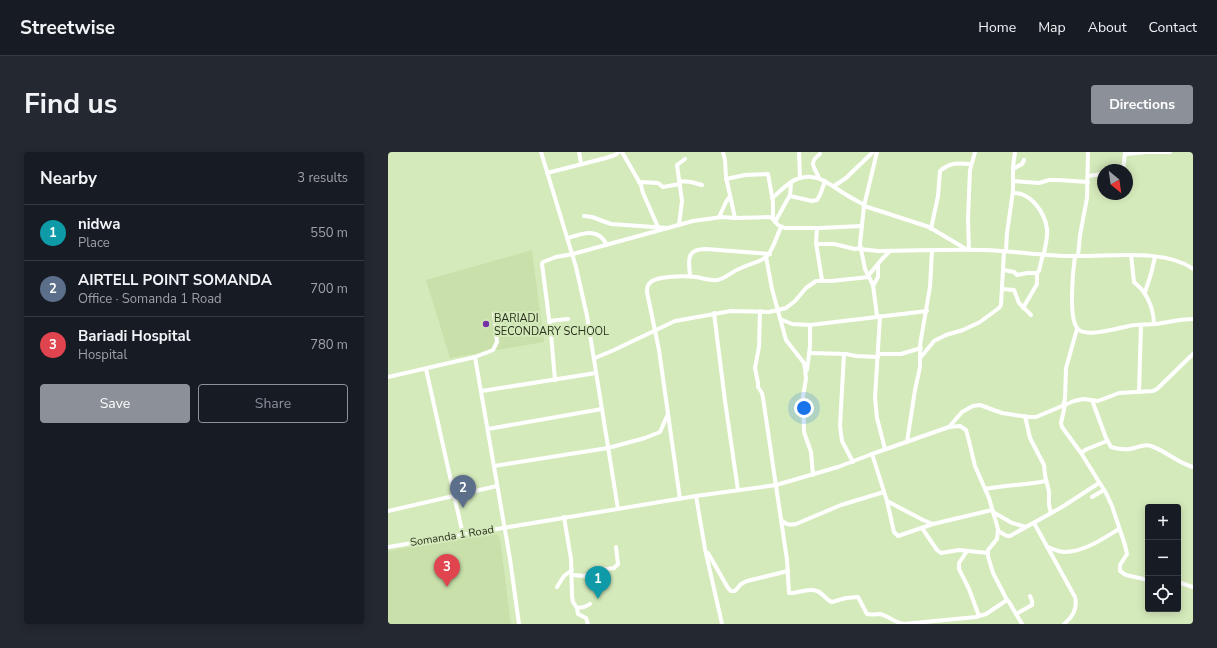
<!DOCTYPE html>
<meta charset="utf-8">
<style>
:root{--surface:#171b24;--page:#242831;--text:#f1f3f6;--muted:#9ea1a6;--line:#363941;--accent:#8c9099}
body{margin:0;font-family:"Nunito Sans",sans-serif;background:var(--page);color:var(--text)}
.controls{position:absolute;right:12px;bottom:12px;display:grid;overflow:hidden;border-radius:4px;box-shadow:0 2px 10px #0003}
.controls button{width:36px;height:36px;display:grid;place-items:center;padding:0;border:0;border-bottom:1px solid var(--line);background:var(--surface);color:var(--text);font:20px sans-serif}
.compass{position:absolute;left:709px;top:12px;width:36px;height:36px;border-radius:50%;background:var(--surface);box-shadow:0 2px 10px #0003;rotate:151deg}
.you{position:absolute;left:416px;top:256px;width:14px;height:14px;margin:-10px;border:3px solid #fff;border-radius:50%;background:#1a73e8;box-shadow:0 0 0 6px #1a73e833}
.badge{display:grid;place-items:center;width:26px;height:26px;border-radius:50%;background:var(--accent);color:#fff;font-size:13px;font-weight:700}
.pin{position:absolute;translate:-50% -33px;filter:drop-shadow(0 1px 2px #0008)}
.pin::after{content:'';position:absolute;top:21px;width:14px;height:12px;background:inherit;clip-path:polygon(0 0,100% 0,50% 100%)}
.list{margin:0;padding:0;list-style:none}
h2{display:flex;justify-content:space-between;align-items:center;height:52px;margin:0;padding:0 16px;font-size:17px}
h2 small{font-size:13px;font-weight:400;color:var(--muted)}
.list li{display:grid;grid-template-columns:26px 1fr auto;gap:12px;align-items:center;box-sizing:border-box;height:56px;padding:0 16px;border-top:1px solid var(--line)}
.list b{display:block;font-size:15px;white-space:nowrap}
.list p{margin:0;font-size:13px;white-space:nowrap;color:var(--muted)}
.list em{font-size:13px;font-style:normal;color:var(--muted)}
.actions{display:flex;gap:8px;padding:12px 16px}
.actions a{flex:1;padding:9px 0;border:1px solid var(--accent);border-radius:4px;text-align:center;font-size:14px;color:var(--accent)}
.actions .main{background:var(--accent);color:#fff}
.icon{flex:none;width:22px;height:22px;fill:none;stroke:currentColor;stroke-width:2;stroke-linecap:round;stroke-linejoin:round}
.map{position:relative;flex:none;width:805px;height:472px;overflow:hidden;border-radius:4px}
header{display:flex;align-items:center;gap:24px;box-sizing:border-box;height:56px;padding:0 20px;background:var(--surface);border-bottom:1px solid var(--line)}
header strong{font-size:19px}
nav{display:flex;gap:22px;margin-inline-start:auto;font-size:14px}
.intro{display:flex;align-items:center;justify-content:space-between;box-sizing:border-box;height:96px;padding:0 24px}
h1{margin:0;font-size:28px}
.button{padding:10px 18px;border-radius:4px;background:var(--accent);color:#fff;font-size:14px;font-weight:700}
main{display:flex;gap:24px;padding:0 24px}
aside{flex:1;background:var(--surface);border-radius:4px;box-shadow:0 2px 10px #0003}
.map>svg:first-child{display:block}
</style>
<header>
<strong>Streetwise</strong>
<nav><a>Home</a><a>Map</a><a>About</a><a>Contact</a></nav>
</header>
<div class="intro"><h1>Find us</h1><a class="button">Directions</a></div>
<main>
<aside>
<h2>Nearby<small>3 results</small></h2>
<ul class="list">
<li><span class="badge" style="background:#0f9aa8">1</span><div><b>nidwa</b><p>Place</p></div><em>550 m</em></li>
<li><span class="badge" style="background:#5c6f8a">2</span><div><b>AIRTELL POINT SOMANDA</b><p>Office · Somanda 1 Road</p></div><em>700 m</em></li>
<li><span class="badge" style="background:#e0444e">3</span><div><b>Bariadi Hospital</b><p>Hospital</p></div><em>780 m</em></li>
</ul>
<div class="actions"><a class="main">Save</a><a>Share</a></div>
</aside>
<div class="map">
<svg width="805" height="472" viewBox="0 0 805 472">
<rect width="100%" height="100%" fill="#d5eabb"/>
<g fill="#c9e0ab">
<polygon points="144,98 156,190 62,206 38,128"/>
<polygon points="107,381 110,383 112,387 123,472 0,472 0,399"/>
</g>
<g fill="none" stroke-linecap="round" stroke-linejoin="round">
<g stroke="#fff" stroke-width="4">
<polyline points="153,0 188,115 199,164 230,357"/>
<polyline points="191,0 193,11"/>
<polyline points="234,0 253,33 255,41 270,75"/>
<polyline points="335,0 337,8 338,25 347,66"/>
<polyline points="411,0 412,26"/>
<polyline points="737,2 759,0 782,0"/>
<polyline points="625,17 634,12 636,8"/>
<polyline points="735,18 737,1"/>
<polyline points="159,21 218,6 227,3 231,0"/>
<polyline points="700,24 715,22"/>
<path d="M431,26C426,14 420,11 432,2"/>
<polyline points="338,27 357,23 380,22 385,50 385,67"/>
<polyline points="291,29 303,30 314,33"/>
<polyline points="625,29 651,31 661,28 670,28 700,30"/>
<polyline points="251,30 270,31 275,35 292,32"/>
<polyline points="446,34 458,26 485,0"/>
<path d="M625,41C643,40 657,61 659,77C660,85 657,94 656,102"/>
<polyline points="402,44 424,49 429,48 432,43 437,29"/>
<path d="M384,46C392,40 400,30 409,27C428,19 442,33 457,42C463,46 470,49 476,53"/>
<polyline points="476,54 495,60 541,75 578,97"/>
<polyline points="196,64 204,65 223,72 280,76"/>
<polyline points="331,65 338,50 342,44"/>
<polyline points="387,70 402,43 403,31"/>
<polyline points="291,73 294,49 289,13 297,7"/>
<polyline points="429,76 428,91 434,128"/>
<path d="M543,77L550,44L552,19C563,10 571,11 583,12"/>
<path d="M180,86C195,81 210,75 219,93"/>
<polyline points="429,92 446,92 467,97 472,96"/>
<path d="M472,97L490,99C525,99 560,97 596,98C626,99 656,104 686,104C721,105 776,96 805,117"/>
<polyline points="581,98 580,67 582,18 587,0"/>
<polyline points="618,99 619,81 625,39 625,15 627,0"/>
<path d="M743,103L746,130C749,133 752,135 755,139C762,148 766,161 766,172"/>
<path d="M687,104C685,118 680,168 690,177C698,186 730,176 741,174C750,172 759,173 768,172C781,170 793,167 805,167"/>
<polyline points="690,104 692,83 699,46 700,0"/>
<polyline points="378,105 384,137 398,188 416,211 417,216 418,227 415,244 416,280 423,300 425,323"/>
<polyline points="616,118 626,120 629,123 639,121 649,121 651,119 655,102"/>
<path d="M302,124C301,109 297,97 318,97L382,102"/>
<polyline points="480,124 494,107 502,99"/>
<polyline points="485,134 490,125 490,113"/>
<polyline points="614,137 626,138 631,151 643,163"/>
<polyline points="757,140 763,122 767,105"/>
<polyline points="635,156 649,132 649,121"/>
<path d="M372,159L371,195L367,216L370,231V235L374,241L375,246L399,408L401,441C409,442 420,435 429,439C435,441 438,448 444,450L458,446L470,445L479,462C483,463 488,462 492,462C501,464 507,471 516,472L588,465L598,462L619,448L621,450L634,472"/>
<polyline points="326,161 337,249 350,338"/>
<polyline points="489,164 485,133 477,117 472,92 476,54 489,0"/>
<polyline points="492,164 487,246 489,266 497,297"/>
<polyline points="392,167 404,172 422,173 539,159"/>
<polyline points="161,169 180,167"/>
<polyline points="421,201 458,202 468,204 490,205"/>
<polyline points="456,202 452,274 454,289 465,310"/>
<polyline points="490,202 513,202 533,196"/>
<polyline points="87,205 122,407 131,472"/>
<polyline points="533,205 546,189 558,183 575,178 592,170 611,156 613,153 616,99"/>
<polyline points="207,206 226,198 287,169 343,159 381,160 390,158 398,156 407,149 418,136 428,129 443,129 481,125"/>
<polyline points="38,217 75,383"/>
<polyline points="419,218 422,194 422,173"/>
<polyline points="0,225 87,205 105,198 109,190 106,162"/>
<polyline points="167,228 163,182 154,112 155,110 168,105 185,102 305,69 334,65 347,66 383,65 390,73 397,76 432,76 473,74"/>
<polyline points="94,239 208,221"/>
<polyline points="751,240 753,173"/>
<path d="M704,248L718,286L723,295C730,297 736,298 742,297C750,296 756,291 763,294C778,299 790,311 805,315"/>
<polyline points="677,253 673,271 674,275 693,301 718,341 724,354 737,393 739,402 732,413 732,419 738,423 760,428"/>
<polyline points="675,254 677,247 678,216 689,177"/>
<polyline points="637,264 642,286 656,313 657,323 661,340 661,353 663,361"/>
<polyline points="561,275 574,260 585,254 592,253 614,261 640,265 648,265 686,249 695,247 710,249 731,241 765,239 769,237 805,202"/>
<polyline points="100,277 214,257"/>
<polyline points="519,290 527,238 532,215 532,193 542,135 544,98"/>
<polyline points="693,301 699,297 719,289"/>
<polyline points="484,302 499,349 506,380 510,384 545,372 604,358"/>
<polyline points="106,314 220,296 257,286 272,280 279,264"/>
<path d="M597,337C618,333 638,333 658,329"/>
<polyline points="308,344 317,397 334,472"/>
<polyline points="704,345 716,338"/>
<path d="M292,347L271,198L259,140C259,137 259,134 261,132C267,123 298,124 308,125C315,126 322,129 329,128C337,127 343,120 351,117C360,112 371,111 378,105C385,99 389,83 393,75"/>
<polyline points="499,349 535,368 545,372"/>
<polyline points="0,359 109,334"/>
<polyline points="605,360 624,371 638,375"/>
<polyline points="176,365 183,407 184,444 185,450 189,456 196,455 202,452"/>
<path d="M393,368C398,373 402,373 408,372L453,353L496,340"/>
<path d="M646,371L687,445C690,457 685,465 676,472"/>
<polyline points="534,376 549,398 553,401 571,398 600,401"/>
<polyline points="610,379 619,384 622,384 674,355 711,331"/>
<polyline points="0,395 308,344 388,333 450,315 484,302 561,275 572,274 578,278 580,285 587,314 601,346 610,377 609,387 600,398 600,404 605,421 619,448"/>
<path d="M659,395C665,397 671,400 677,400C696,400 716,386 731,377"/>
<polyline points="579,399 571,411 571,417 581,437 591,464"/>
<polyline points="320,401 340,436 343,439 347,439 353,432 359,429 400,419"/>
<polyline points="185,423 196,424 212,418 226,416 230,412 228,395"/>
<polyline points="790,430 805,435"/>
<polyline points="169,435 176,424 184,418"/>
<polyline points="189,456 190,462 198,466 200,472"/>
<polyline points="628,462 644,453 644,449 642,444"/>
</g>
</g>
<circle fill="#7532a6" stroke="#d5eabb" stroke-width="1.5" cx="98" cy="172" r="4"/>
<g text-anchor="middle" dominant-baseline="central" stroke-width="4" stroke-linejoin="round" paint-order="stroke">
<g font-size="11" fill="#29301e" stroke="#d5eabb" text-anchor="start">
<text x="106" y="166">BARIADI<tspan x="106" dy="13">SECONDARY SCHOOL</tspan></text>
</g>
<g font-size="11" fill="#29301e" stroke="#d5eabb">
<text transform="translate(64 384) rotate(-9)">Somanda 1 Road</text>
</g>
</g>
</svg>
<div class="controls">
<button>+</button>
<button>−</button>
<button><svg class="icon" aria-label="locate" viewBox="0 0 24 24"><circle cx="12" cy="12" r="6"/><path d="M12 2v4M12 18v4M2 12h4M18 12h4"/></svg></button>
</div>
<svg class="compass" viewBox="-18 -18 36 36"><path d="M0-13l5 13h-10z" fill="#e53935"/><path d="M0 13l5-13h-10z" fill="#9ea1a6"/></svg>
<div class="you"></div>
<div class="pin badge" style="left:210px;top:447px;background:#0f9aa8">1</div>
<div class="pin badge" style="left:75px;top:356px;background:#5c6f8a">2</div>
<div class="pin badge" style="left:59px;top:435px;background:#e0444e">3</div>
</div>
</main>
